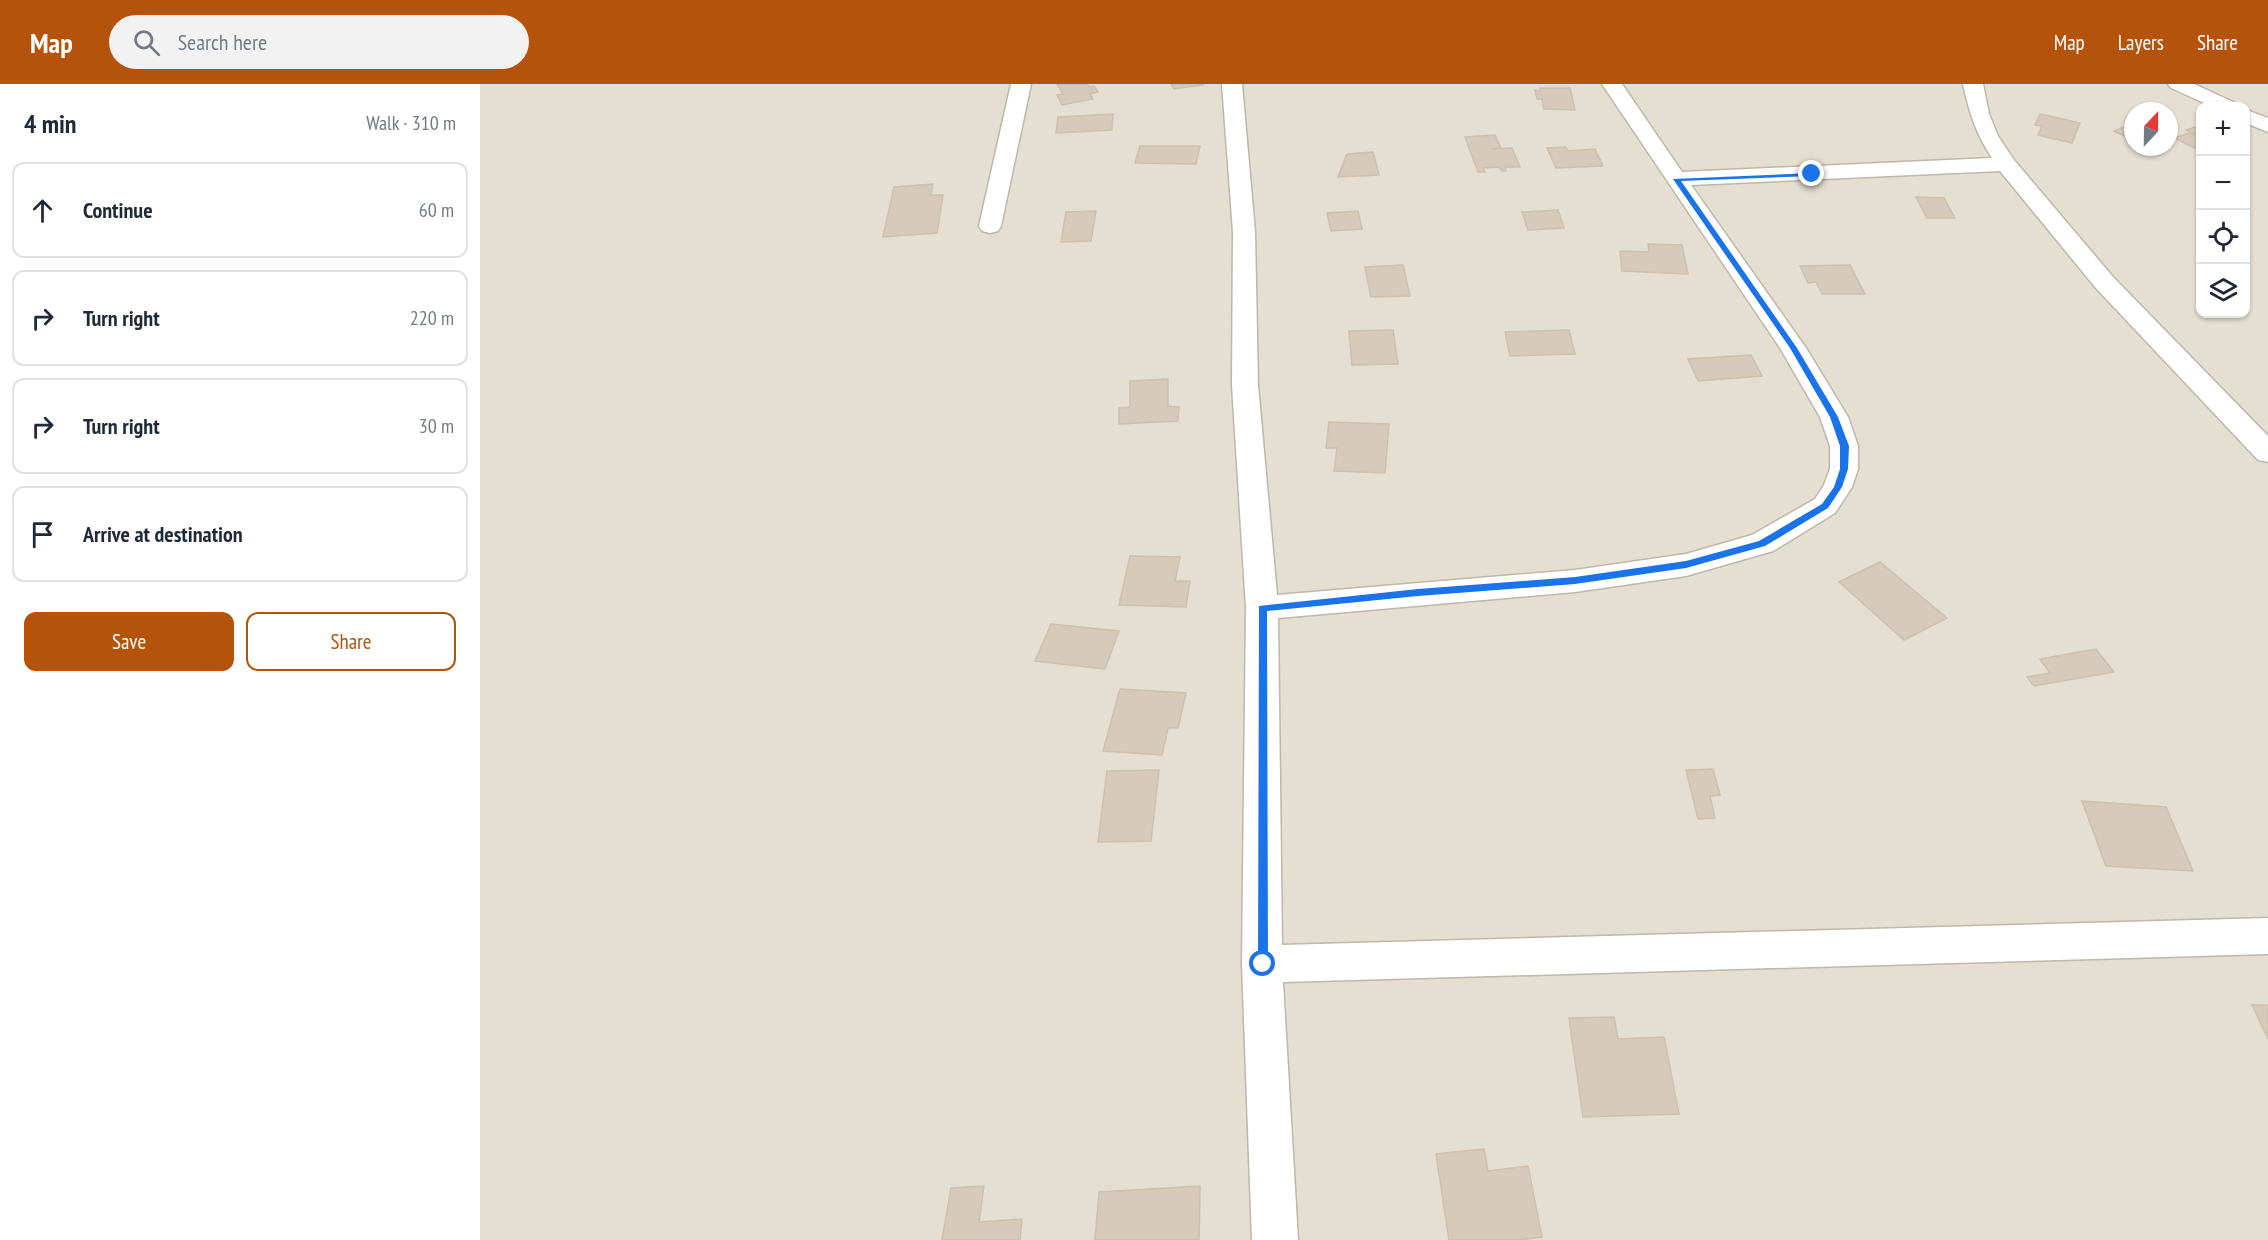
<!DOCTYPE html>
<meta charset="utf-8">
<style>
:root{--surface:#fff;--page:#f2f2f3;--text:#1f2937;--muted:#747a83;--line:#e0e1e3;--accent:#b45309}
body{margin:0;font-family:"PT Sans Narrow",sans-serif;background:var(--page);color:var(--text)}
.controls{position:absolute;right:18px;top:18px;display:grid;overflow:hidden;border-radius:12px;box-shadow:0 2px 4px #0004}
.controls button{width:54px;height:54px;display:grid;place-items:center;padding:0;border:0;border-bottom:2px solid var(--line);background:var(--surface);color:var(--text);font:30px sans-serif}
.compass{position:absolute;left:1644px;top:18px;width:54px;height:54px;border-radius:50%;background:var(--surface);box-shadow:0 2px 4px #0004;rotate:22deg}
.stop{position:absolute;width:18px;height:18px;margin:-14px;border:4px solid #1a73e8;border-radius:50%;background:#fff}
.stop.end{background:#1a73e8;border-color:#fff;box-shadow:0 2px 6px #0008}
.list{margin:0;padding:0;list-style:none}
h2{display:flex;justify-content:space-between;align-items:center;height:78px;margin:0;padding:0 24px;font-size:26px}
h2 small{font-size:20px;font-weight:400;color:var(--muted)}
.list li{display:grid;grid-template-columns:39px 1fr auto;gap:18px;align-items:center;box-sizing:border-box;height:96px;margin:0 12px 12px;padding:0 12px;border:2px solid var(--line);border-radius:12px}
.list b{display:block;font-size:22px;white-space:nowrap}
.list em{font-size:20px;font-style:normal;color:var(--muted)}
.actions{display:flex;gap:12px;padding:18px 24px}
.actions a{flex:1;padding:14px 0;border:2px solid var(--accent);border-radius:12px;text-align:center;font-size:21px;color:var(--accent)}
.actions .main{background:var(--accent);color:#fff}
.icon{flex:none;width:33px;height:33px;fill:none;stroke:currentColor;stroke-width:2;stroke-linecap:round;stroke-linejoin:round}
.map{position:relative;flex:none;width:1788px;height:1156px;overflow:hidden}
header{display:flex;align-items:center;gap:36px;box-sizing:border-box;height:84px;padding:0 30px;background:var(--accent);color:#fff}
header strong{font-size:28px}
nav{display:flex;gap:33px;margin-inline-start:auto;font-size:21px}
.search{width:420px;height:54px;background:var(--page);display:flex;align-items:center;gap:15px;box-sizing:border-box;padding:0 21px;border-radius:33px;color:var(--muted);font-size:22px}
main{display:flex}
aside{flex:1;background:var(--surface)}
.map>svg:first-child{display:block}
</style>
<header>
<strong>Map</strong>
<div class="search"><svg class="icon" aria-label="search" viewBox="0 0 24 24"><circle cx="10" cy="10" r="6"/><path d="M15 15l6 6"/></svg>Search here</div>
<nav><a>Map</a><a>Layers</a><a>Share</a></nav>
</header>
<main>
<aside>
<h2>4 min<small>Walk · 310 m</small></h2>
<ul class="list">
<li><svg class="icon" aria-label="ahead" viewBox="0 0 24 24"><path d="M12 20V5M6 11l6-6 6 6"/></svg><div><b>Continue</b></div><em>60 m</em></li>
<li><svg class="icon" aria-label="right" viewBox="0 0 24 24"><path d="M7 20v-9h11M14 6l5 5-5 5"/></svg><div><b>Turn right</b></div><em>220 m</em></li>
<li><svg class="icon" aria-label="right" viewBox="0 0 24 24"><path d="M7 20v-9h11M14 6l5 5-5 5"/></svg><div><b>Turn right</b></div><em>30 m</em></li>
<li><svg class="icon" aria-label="arrive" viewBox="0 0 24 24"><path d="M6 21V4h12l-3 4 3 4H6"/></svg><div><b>Arrive at destination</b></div></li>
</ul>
<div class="actions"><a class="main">Save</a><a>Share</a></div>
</aside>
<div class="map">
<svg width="1788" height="1156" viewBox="0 0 1788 1156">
<rect width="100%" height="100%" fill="#f1ede3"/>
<path fill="#e5dfd1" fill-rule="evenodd" d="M0,0H1788V1156H0ZM1720,22H1766V230H1720ZM1653,27H1689V63H1653Z"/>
<g fill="#d6cbbb" stroke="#cdc0ac" stroke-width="1.5">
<polygon points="577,0 607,0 609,3 614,2 618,8 610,10 613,15 582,21 577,11 583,10"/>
<polygon points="691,0 722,0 723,1 694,5"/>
<polygon points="1060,4 1090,4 1095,26 1064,25 1062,15 1057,15 1055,6 1060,7"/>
<polygon points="633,30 632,46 576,49 578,33"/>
<polygon points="1560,30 1600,39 1592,59 1558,51 1562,42 1555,41"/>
<polygon points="1649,41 1653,44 1653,56 1634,47"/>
<polygon points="1720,42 1720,53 1706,46"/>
<polygon points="1709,49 1720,55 1720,63 1716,65 1694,54"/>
<polygon points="1015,51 1021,64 1012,65 1032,64 1040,83 1025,83 1026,87 1022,87 1019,83 1003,84 1005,88 998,88 985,53"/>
<polygon points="660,62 720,62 716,80 655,79"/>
<polygon points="1086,63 1088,67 1115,65 1123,82 1076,84 1067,64"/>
<polygon points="893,68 899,91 858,93 867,70"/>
<polygon points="453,100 451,111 463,111 457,149 403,153 414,103"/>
<polygon points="1436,113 1464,114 1475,134 1447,134"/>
<polygon points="1078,126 1084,144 1048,146 1042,128"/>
<polygon points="616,127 611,157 581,158 586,128"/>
<polygon points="878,127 882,145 851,147 847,129"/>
<polygon points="1168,160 1202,161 1208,190 1142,187 1140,167 1169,168"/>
<polygon points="923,181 930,212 891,213 885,183"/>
<polygon points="1370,181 1385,210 1342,210 1336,198 1328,199 1320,182"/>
<polygon points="913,246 918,280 872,281 869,247"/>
<polygon points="1089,246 1095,270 1030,272 1025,248"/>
<polygon points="1271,271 1282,292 1218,297 1208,275"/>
<polygon points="688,295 688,322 699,323 698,337 639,340 639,324 650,323 650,297"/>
<polygon points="849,338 909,340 905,389 854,387 857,364 846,364"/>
<polygon points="650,472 700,473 695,497 710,497 706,523 639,521"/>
<polygon points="1400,478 1467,534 1424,556 1359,498"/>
<polygon points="571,540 639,547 625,585 555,577"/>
<polygon points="1616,565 1634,588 1554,602 1547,593 1570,589 1560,575"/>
<polygon points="640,605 706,609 698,644 688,644 682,671 623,667"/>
<polygon points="1233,685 1240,711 1230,712 1235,734 1218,735 1206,686"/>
<polygon points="679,686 671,757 618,758 627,687"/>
<polygon points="1602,717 1686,723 1713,787 1626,782"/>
<polygon points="1772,921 1788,921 1788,955"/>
<polygon points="1134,933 1138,955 1184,953 1199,1030 1103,1033 1089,934"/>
<polygon points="1004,1065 1008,1087 1048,1082 1062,1153 1039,1156 969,1156 956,1070"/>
<polygon points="504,1102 499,1138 542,1135 540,1156 462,1156 471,1104"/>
<polygon points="720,1102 719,1156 615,1156 619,1108"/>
</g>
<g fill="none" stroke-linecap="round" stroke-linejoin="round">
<defs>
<g id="minor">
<polygon points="531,0 551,0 521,142 518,147 510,149 502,147 499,142"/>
<path d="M742,0H762L775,148L778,301L797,511L1095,486L1206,470L1272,451L1335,415L1344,401L1350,385V362L1340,333L1300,264L1122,0H1142L1202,88L1512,74C1496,50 1489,28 1483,0H1503L1509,30L1518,52L1534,76L1633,193L1788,352V378L1778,376L1615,203L1520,87L1211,101L1326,264L1368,333L1378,362V385L1372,403L1355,429L1293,467L1206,492L1095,508L798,534L802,861L1788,834V870L803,898L818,1156H772L762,880L766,524L752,301L753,148Z"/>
<polygon points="1688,0 1714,0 1753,18 1756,22 1731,22 1691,4"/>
<polygon points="1766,26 1788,34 1788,48 1766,39"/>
</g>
</defs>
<use href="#minor" stroke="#bfb7a8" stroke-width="3"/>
<use href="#minor" fill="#fff" fill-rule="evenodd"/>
</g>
<polygon fill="#1a73e8" points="1332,89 1334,92 1201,97 1317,264 1358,333 1369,362 1368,385 1362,403 1348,424 1285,462 1206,484 1095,500 938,512 787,527 788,880 787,884 778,884 779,522 938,505 1095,493 1206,477 1279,457 1342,420 1354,403 1360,385 1360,362 1350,333 1310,264 1193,95"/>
</svg>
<div class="controls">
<button>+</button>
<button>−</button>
<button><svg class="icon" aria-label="locate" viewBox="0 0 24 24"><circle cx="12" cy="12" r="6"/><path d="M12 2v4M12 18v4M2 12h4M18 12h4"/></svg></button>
<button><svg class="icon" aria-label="layers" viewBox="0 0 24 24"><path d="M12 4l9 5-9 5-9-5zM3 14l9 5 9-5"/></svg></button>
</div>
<svg class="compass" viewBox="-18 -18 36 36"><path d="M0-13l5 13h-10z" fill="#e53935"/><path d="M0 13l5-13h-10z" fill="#747a83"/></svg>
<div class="stop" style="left:783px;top:880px"></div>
<div class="stop end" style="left:1332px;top:90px"></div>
</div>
</main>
